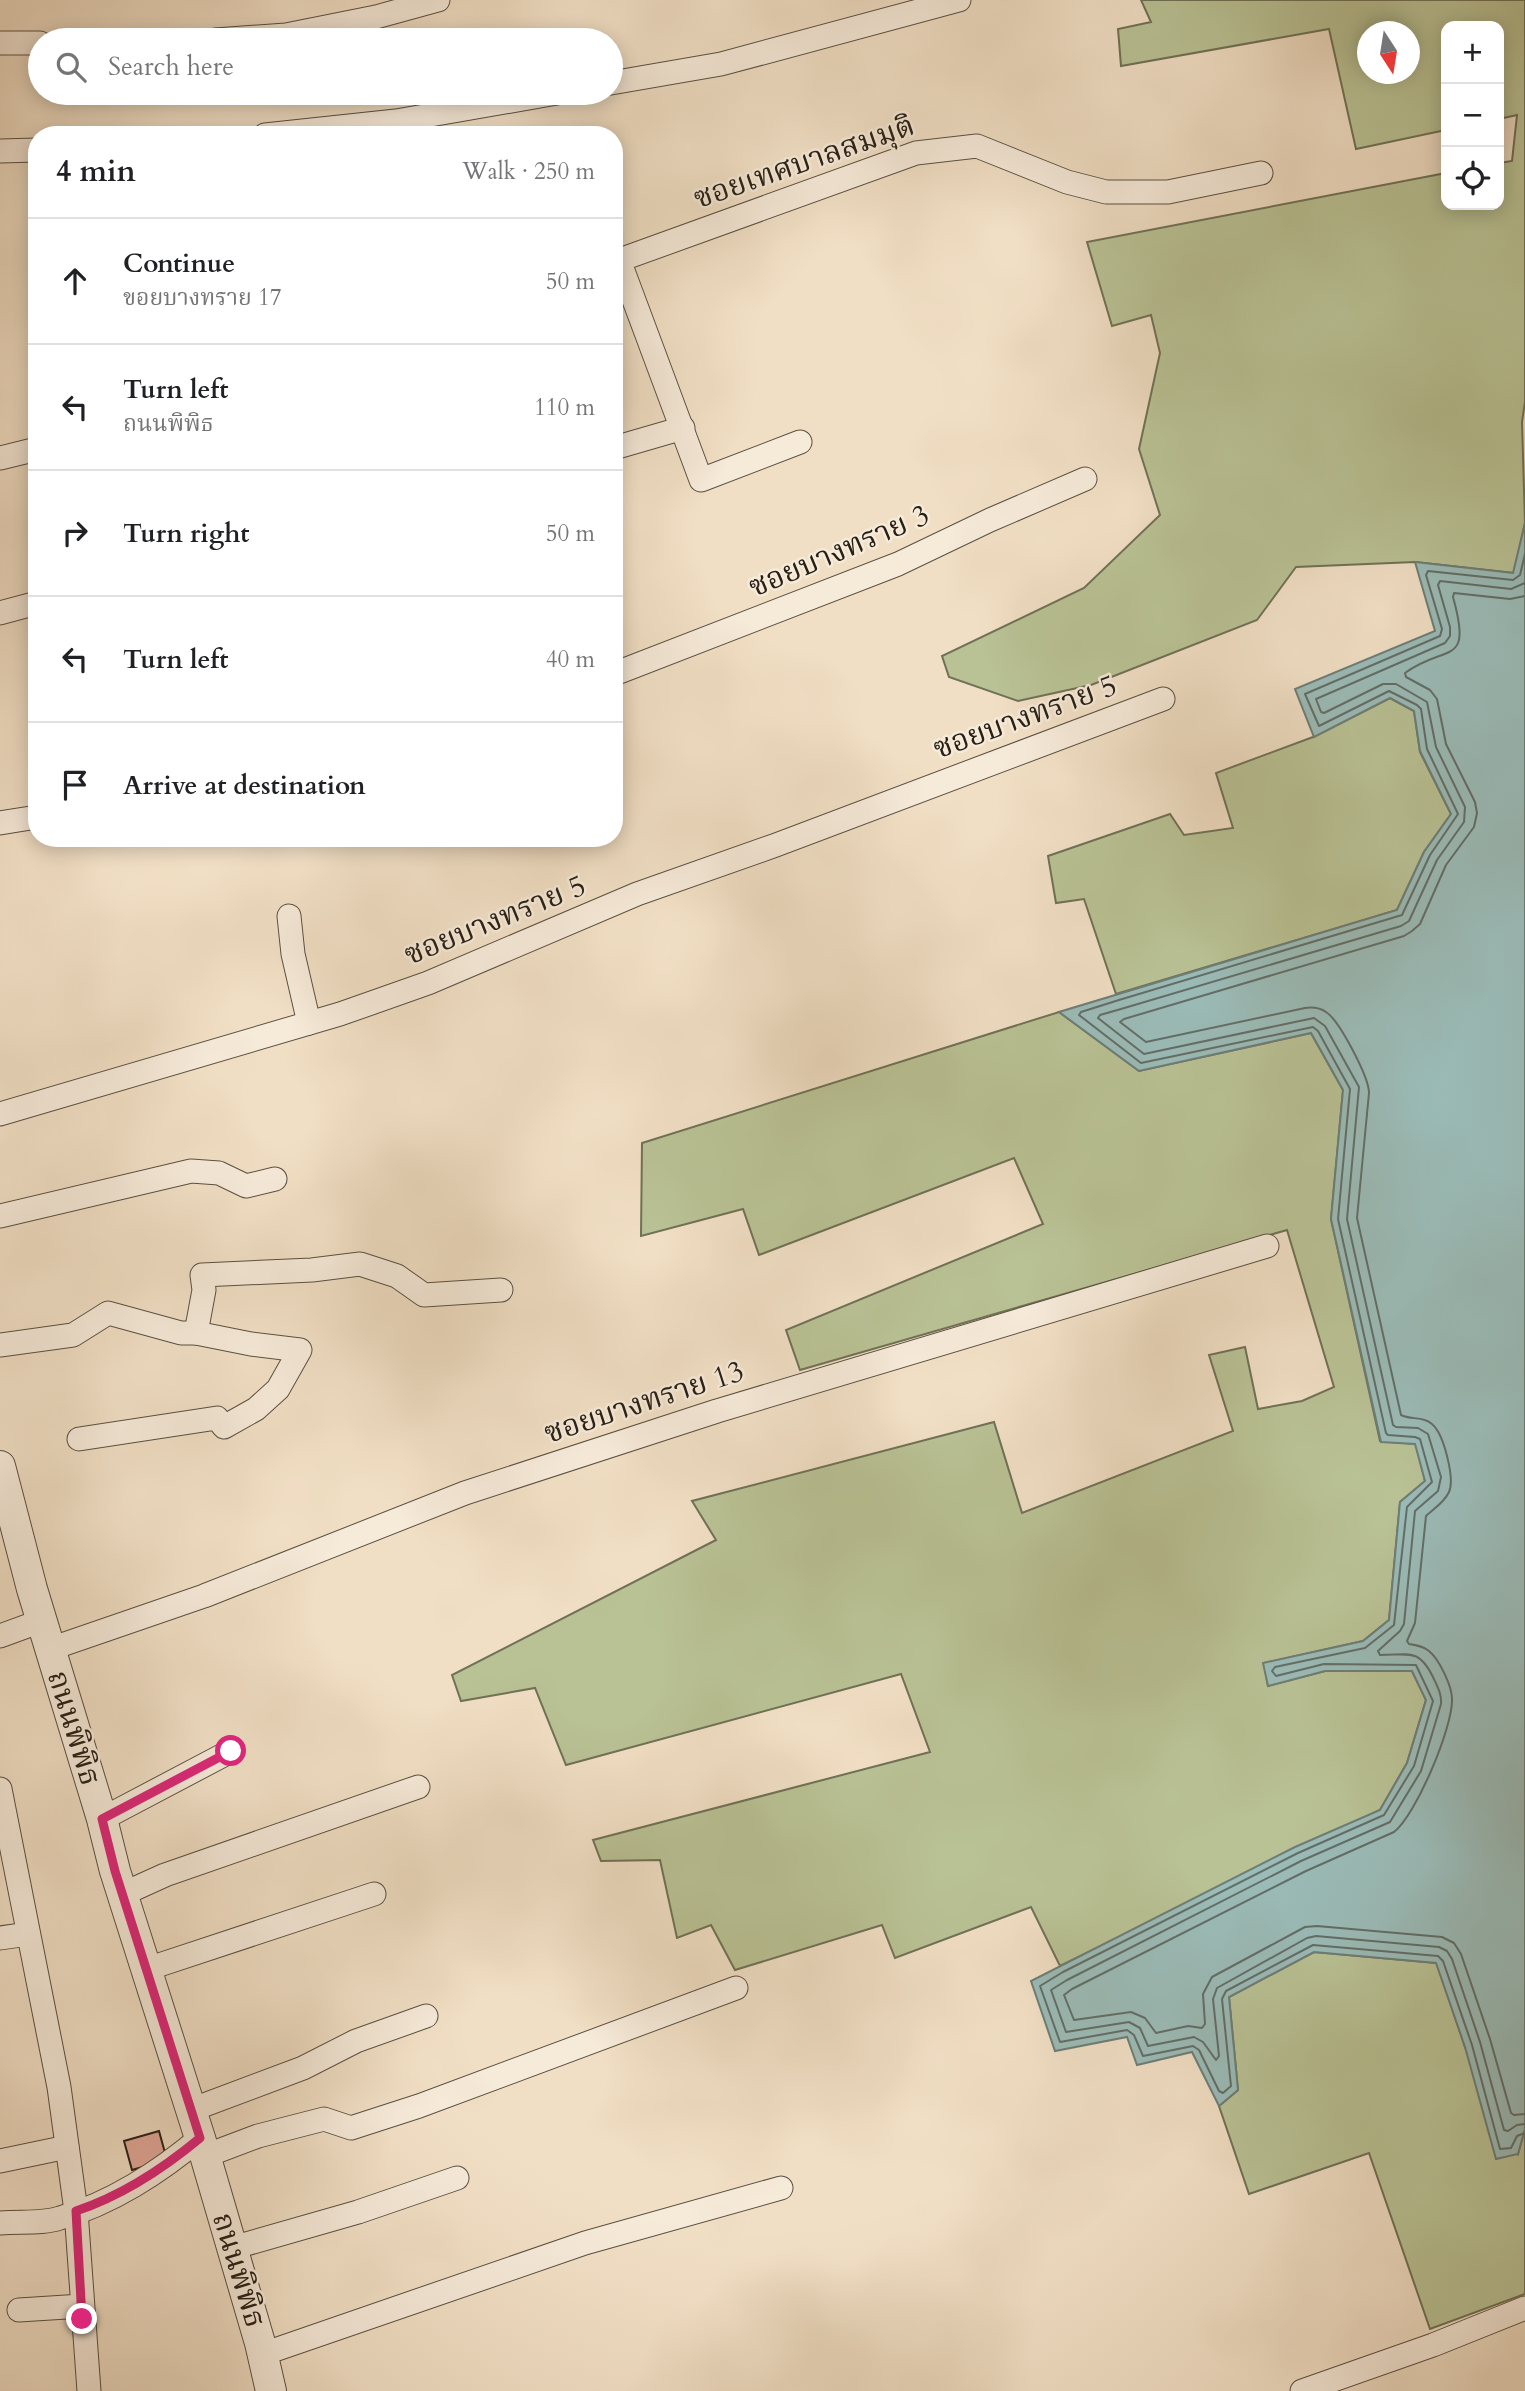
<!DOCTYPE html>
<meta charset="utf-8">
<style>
:root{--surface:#fff;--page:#f2f2f2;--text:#202124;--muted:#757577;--line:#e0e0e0}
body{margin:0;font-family:Cardo,"Noto Serif Thai",serif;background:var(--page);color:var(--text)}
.controls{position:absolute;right:21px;top:21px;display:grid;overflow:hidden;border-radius:14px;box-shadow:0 4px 18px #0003}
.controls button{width:63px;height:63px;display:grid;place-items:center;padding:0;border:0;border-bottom:2px solid var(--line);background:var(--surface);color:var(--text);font:35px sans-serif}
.compass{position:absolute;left:1357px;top:21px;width:63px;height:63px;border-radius:50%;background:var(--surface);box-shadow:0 4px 18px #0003;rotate:168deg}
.stop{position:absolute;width:21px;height:21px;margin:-16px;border:5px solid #db2777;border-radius:50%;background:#fff}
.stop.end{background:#db2777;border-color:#fff;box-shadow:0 2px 7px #0008}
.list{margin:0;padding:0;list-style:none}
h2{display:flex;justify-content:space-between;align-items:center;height:91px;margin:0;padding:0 28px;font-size:30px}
h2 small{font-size:23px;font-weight:400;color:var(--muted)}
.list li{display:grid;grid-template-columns:46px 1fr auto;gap:21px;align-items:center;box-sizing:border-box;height:126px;padding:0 28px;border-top:2px solid var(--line)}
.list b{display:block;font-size:26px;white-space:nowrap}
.list p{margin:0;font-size:23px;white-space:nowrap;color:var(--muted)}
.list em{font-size:23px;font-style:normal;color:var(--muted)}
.icon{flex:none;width:38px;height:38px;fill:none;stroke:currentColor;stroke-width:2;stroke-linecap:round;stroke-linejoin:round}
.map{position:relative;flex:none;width:1525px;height:2391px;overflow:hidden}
.search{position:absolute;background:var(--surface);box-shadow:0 4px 18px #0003;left:28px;top:28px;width:595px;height:77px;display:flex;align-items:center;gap:18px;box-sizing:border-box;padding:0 24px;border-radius:38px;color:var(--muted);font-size:26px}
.panel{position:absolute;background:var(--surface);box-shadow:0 4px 18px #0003;left:28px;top:126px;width:595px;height:721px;border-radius:28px}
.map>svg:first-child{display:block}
</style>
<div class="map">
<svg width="1525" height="2391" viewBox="0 0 1525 2391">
<rect width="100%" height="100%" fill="#f1dfc5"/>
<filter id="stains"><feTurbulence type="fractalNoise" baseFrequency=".00286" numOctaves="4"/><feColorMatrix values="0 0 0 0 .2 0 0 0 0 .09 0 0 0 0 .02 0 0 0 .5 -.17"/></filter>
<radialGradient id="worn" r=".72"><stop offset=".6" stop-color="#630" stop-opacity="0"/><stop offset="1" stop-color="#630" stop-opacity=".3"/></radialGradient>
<g fill="#b9c295" stroke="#707156" stroke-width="2" fill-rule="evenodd">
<path d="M1141,0H1525V402L1522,422L1525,523L1514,573L1415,562L1296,567L1257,620L1091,685L1018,701L949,677L942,656L1084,588L1160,515L1139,449L1160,353L1151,315L1112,326L1087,242L1446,173V205H1499V163L1512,161L1517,115L1499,119V26H1446V130L1356,149L1329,29L1121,66L1118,29L1151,22ZM1368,32H1410V74H1368Z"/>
<polygon points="1390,698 1414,711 1420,752 1451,814 1424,852 1397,910 1116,994 1084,899 1056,903 1048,856 1170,814 1184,835 1233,828 1216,773 1313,737"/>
<polygon points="1059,1012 1139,1071 1311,1033 1343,1090 1331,1219 1380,1441 1416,1444 1425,1481 1400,1502 1389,1620 1363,1641 1264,1663 1268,1686 1325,1671 1412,1671 1426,1700 1407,1763 1380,1810 1060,1966 1031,1907 895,1958 882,1925 735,1970 711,1925 677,1938 660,1860 601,1861 593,1840 930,1752 901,1674 566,1765 535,1688 461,1701 452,1675 716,1540 692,1501 994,1422 1022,1513 1233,1431 1209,1355 1245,1347 1258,1409 1302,1401 1334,1387 1287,1230 800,1370 786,1330 1043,1224 1014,1158 759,1255 743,1209 641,1236 642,1143"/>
<polygon points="1314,1952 1437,1963 1465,2047 1518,2154 1525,2129 1525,2294 1430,2329 1369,2153 1249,2194 1219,2106 1238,2090 1229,1997"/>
</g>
<polygon fill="#9bbcb8" stroke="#6d7e78" stroke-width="2" points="1525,523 1525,2129 1518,2154 1496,2159 1465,2047 1436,1963 1314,1952 1229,1997 1238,2090 1219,2106 1192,2052 1137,2065 1127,2037 1055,2051 1031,1981 1295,1847 1380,1810 1407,1763 1426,1700 1412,1671 1325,1671 1268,1686 1263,1663 1363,1641 1389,1620 1400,1502 1425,1481 1415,1444 1381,1442 1331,1219 1343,1090 1311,1033 1139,1071 1059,1012 1397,910 1424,852 1451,814 1420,751 1414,711 1390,698 1314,737 1295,689 1435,631 1415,562 1513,573"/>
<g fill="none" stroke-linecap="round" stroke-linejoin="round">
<g stroke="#626e68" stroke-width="2">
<polyline points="1525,554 1520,575 1513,580 1428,571 1426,575 1442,629 1440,636 1305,694 1319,726 1389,691 1417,705 1421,709 1427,749 1458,814 1430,855 1402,915 1119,1000 1081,1012 1079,1015 1141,1063 1313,1027 1318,1031 1350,1089 1338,1219 1386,1433 1388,1435 1415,1437 1420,1439 1432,1482 1407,1507 1394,1625 1365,1648 1275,1667 1272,1671 1276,1676 1324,1664 1416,1665 1433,1701 1414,1766 1384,1815 1298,1853 1063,1972 1040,1986 1060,2042 1127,2030 1134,2035 1143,2056 1193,2046 1199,2050 1219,2091 1223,2093 1231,2086 1222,1999 1226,1991 1313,1945 1438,1956 1443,1961 1472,2045 1500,2149 1511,2148 1517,2136 1525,2133"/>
<path d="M1525,583L1511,589L1440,581L1438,585L1450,627V636L1445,643L1316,699L1321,712L1324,713L1383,684H1396L1427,702L1436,747L1465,807L1464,822L1437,860L1409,921L1401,926L1121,1009L1100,1015L1098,1018L1144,1054L1314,1018L1325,1026L1359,1087L1347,1219L1393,1425L1396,1427L1418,1428L1428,1434L1441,1477L1438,1491L1415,1511L1404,1624L1400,1631L1378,1651L1380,1655C1409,1655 1419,1648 1433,1677C1437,1686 1442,1694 1441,1704L1421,1771L1390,1822L1301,1861L1067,1980L1051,1990L1066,2032L1129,2022L1140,2028L1148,2046L1194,2037L1203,2042L1216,2060L1219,2056L1213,1999L1217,1988L1307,1938L1316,1936L1439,1947L1447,1951L1452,1959L1480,2042L1504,2130L1508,2131L1517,2125L1525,2124"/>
<path d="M1525,596L1510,599L1454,593L1453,597C1473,668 1446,643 1405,673L1406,677L1430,690L1437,699L1446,744L1475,802L1477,813L1474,827L1446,865L1420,924L1412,931L1404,936L1124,1019L1120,1022L1146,1042L1305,1008C1312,1007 1319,1007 1326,1012C1339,1020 1369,1077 1369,1093L1357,1218L1401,1415C1411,1420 1423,1416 1432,1424C1444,1434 1455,1479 1449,1492C1444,1503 1433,1509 1426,1516L1415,1623L1407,1641L1409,1644C1416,1645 1423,1646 1429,1651C1439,1659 1452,1686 1452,1699C1453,1727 1416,1815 1394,1832L1306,1871L1072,1989L1064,1995L1074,2020L1131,2012L1145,2018L1156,2033L1188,2026L1202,2028L1205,2024L1203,1994L1212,1977L1305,1927L1317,1926L1442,1937L1454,1943L1461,1954L1490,2039L1511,2113L1514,2115L1525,2114"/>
</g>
</g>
<polygon fill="#e3a99b" stroke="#282017" stroke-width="2" points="159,2131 167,2160 132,2170 124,2141"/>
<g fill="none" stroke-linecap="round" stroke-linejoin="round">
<defs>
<g id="minor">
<polyline points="215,40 286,35 376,17 438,0"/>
<polyline points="0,43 40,43"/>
<polyline points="611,83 721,64 959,0"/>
<polyline points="265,135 396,121 557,93"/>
<polyline points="0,151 37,150"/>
<polyline points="619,260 701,480 800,442"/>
<polyline points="614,262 916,153 977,146 1067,182 1106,192 1168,192 1261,173"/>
<polyline points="614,448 683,428"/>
<polyline points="0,458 37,449"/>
<polyline points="0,613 37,603"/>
<polyline points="614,674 898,564 990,520 1085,479"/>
<polyline points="0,823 37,817"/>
<polyline points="289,916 293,954 309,1023"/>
<polyline points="0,1114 340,1014 428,983 637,894 776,845 1163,699"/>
<polyline points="0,1216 191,1171 219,1173 246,1186 275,1179"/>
<polyline points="0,1345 73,1335 108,1313 181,1333 196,1333 204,1290 202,1275 312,1270 360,1264 397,1276 424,1295 501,1290"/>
<polyline points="79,1439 217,1418 224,1427 256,1409 278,1389 300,1350 251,1344 196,1333"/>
<polyline points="0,1636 41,1621"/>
<polyline points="50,1649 204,1596 465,1493 717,1411 1267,1246"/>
<polyline points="0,1789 59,2087 76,2211 89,2391"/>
<polyline points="102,1819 231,1751"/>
<polyline points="123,1894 165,1875 418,1787"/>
<polyline points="0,1938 28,1934"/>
<polyline points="147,1969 374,1894"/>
<polyline points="191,2110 303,2068 356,2041 426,2016"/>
<polyline points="205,2156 258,2136 324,2119 351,2128 419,2106 736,1988"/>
<polyline points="0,2161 67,2147"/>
<path d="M0,2223C19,2221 42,2224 60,2218C110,2204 160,2172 200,2138"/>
<polyline points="232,2248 358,2212 457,2178"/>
<polyline points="19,2310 82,2306"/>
<polyline points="263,2354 585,2243 781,2188"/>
<polyline points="1302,2391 1433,2345 1525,2308"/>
</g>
<polyline id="tertiary" points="0,1466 32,1589 102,1819 115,1871 200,2138 260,2343 271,2391"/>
</defs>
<use href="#minor" stroke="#5a5042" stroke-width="25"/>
<use href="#tertiary" stroke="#5a5042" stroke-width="32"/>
<use href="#minor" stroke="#f6ead9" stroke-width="23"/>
<use href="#tertiary" stroke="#f6ead9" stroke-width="30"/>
</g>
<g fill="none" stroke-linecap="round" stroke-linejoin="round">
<path stroke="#db2777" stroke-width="9" d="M82,2319L76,2211C121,2196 164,2168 200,2138L115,1871L102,1819L231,1751"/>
</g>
<g text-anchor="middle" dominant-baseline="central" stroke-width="5" stroke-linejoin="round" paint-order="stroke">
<g font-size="30" fill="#282017" stroke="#f6ead9">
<text transform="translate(804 162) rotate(-19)">ซอยเทศบาลสมมุติ</text>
<text transform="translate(839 551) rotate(-23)">ซอยบางทราย 3</text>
<text transform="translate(1025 717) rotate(-20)">ซอยบางทราย 5</text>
<text transform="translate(495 920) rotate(-22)">ซอยบางทราย 5</text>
<text transform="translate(644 1402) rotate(-18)">ซอยบางทราย 13</text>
<text transform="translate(74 1728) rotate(73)">ถนนพิพิธ</text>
<text transform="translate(239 2270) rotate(73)">ถนนพิพิธ</text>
</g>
</g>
<rect width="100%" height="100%" filter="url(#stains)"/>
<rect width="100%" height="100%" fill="url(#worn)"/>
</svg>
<div class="controls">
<button>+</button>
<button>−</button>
<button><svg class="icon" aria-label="locate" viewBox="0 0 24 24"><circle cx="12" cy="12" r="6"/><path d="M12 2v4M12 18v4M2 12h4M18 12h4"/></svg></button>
</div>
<svg class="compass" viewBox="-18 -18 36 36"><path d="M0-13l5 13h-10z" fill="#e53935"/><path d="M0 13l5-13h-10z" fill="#757577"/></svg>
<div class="stop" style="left:231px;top:1751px"></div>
<div class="stop end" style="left:82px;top:2319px"></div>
<div class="search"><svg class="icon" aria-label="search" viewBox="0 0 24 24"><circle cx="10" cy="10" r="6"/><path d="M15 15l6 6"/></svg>Search here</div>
<section class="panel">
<h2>4 min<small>Walk · 250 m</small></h2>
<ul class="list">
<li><svg class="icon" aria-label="ahead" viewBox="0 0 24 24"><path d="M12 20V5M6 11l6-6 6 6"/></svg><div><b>Continue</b><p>ขอยบางทราย 17</p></div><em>50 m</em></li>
<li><svg class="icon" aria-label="left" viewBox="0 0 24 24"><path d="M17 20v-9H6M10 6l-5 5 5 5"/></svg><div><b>Turn left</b><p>ถนนพิพิธ</p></div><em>110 m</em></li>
<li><svg class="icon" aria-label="right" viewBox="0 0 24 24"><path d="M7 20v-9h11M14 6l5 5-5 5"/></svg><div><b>Turn right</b></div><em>50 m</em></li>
<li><svg class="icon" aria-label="left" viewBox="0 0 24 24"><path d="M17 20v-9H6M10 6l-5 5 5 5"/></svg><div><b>Turn left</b></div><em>40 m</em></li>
<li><svg class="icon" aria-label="arrive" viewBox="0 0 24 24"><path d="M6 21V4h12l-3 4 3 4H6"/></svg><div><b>Arrive at destination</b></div></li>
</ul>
</section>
</div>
